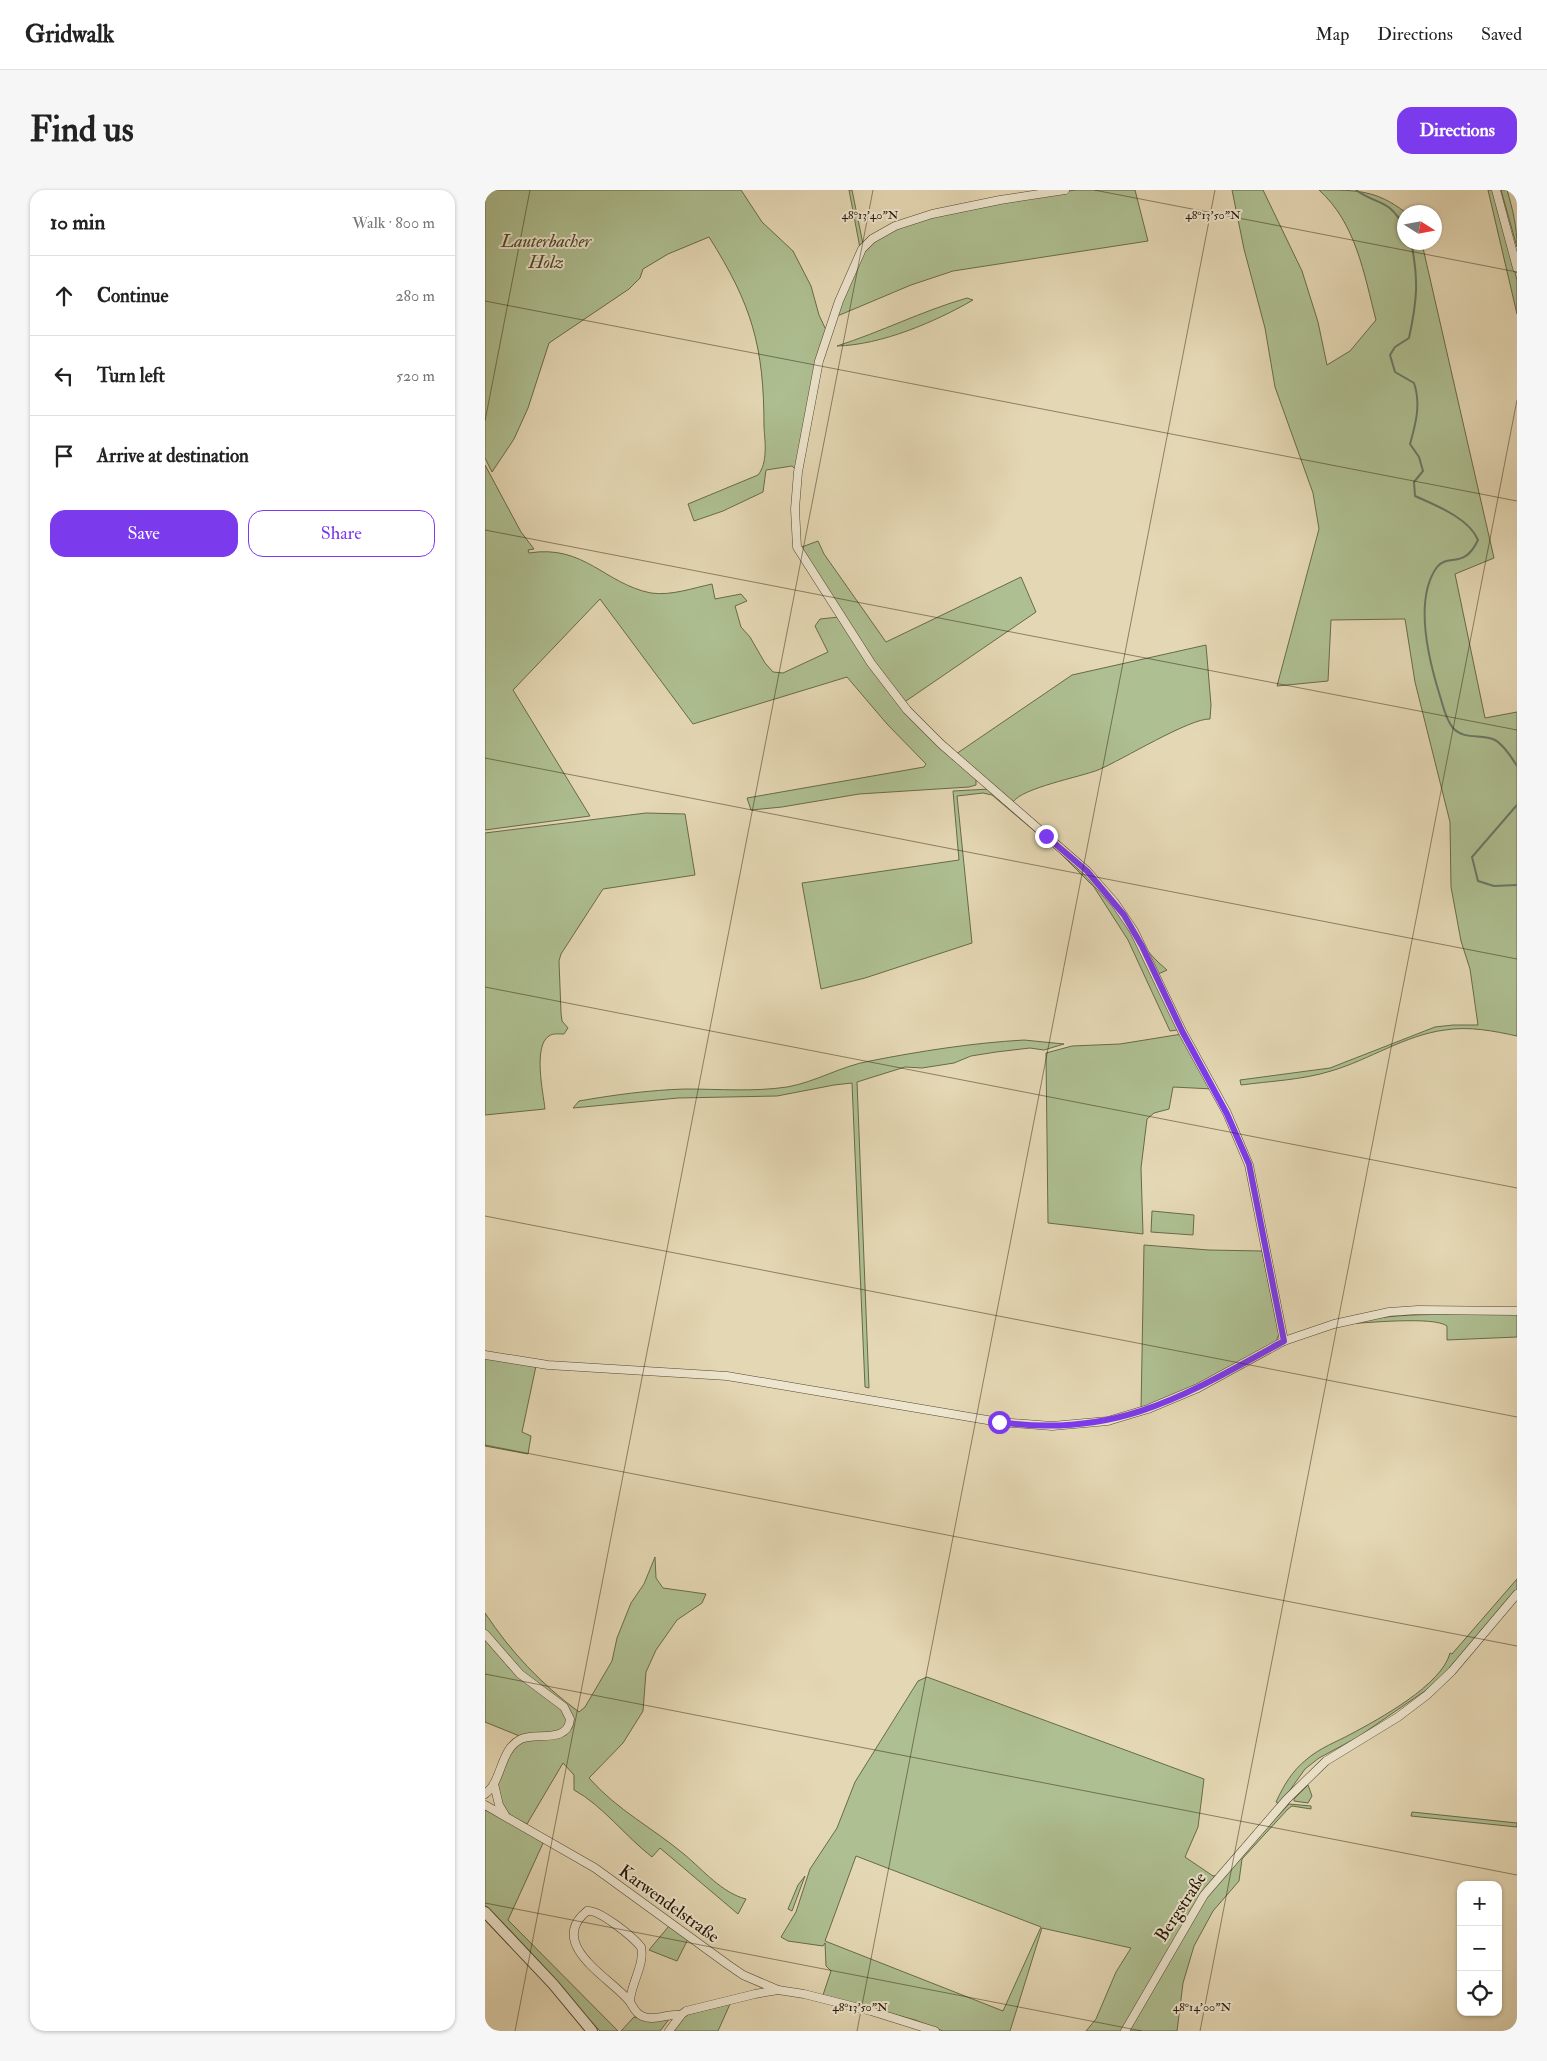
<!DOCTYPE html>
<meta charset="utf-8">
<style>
:root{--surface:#fff;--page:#f6f6f6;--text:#222;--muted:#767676;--line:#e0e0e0;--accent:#7c3aed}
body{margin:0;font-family:"IM FELL Double Pica",serif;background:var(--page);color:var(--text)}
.controls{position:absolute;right:15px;bottom:15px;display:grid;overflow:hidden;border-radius:10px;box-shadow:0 1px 4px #0004}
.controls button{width:45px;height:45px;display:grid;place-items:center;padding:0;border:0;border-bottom:1px solid var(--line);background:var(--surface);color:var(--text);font:25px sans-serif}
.compass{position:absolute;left:912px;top:15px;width:45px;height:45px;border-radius:50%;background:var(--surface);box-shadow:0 1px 4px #0004;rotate:101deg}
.stop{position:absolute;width:15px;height:15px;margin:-11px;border:4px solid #7c3aed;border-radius:50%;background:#fff}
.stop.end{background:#7c3aed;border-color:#fff;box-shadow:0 1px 5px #0008}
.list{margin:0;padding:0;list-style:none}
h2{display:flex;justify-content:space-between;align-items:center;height:65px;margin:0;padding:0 20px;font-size:21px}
h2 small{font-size:16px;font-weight:400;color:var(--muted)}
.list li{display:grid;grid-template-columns:32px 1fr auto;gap:15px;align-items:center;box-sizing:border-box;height:80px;padding:0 20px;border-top:1px solid var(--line)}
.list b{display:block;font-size:19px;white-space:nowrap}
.list em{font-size:16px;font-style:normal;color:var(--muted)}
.actions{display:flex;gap:10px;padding:15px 20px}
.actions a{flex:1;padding:11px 0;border:1px solid var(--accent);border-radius:15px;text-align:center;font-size:18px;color:var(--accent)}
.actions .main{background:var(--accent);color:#fff}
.icon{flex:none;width:28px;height:28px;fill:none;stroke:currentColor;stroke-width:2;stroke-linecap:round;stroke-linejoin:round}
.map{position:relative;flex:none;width:1032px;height:1841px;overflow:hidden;border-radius:15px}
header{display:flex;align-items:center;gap:30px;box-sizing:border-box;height:70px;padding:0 25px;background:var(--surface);border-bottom:1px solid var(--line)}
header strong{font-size:24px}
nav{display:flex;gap:28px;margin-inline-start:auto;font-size:18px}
.intro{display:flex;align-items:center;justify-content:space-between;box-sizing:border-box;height:120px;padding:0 30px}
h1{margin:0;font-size:35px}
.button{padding:12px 22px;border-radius:15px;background:var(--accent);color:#fff;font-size:18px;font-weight:700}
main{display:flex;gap:30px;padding:0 30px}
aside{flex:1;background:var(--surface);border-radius:15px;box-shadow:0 1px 4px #0004}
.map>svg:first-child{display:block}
</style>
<header>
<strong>Gridwalk</strong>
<nav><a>Map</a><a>Directions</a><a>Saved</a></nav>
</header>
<div class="intro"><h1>Find us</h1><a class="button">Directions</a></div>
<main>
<aside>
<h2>10 min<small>Walk · 800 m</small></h2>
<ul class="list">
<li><svg class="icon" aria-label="ahead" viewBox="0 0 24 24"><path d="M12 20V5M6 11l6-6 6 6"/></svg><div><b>Continue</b></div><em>280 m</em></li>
<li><svg class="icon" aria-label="left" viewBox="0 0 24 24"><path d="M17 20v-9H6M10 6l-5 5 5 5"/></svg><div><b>Turn left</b></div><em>520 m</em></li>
<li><svg class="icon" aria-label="arrive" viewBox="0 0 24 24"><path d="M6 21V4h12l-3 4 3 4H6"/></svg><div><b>Arrive at destination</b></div></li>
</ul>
<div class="actions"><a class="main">Save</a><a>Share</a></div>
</aside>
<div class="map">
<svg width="1032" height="1841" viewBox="0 0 1032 1841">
<rect width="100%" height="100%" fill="#e4d7b3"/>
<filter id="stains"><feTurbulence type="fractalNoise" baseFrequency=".004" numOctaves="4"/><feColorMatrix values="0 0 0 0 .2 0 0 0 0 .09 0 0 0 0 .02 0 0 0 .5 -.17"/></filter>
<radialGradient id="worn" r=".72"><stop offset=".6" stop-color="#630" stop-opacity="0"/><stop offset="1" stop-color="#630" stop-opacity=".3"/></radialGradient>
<g fill="#aebf91" stroke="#686a4a" fill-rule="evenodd">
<path d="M0,0H256L277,32L308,61L326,96L334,125L341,140L311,280L307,276L281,280L278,302L238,321L209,331L203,314L273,285C283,273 280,252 279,237C279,156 267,115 224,47L183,64L158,79L155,88L144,99L64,153L43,218L29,249L7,282L0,268Z"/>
<polygon points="364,0 367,0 378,54 375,58"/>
<polygon points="591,0 650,0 663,51 468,81 426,95 350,127 372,71 388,49 429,31 547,6"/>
<path d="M747,0H778L817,81L833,132L842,175L865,161L891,130C879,84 871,33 834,0C872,0 891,0 920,22L919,52L935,53L938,58L1009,368L970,384L1000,528L1032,522V846C1009,841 984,836 960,840C920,845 884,870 846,881C817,890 786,891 756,895L755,890L845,878L950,837L968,835H993L985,779L976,751L966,697L965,632L930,492L920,429L846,430L843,491L792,496L834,339L828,303L790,197L780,138L759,59Z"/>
<polygon points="1003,0 1008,0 1032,90 1032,124"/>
<path d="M1016,0H1022C1028,20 1032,37 1032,57Z"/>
<path d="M482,108L488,110C450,132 396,155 352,156C396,142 437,121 482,108Z"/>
<path d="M0,275L36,342L49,359L43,360L44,363C99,354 120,394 166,403C186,406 208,398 227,394L230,409L256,404L262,411L250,416L256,437L265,447L280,473L288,482L298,483L343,462L330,436L335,429L354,427L404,501L491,587V595L484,597L374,604L297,617L266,620L262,608L439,577L441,574L402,534L362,487L208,534L115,409L28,500L105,626L0,640Z"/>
<polygon points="333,351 339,364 401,452 536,387 551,422 418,513 385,467 314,358"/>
<path d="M721,455L726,515L725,529C705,528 637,570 613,580C595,587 537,598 528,612L471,564L587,485Z"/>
<path d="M505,599C545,634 590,668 624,709C644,733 657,760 682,780L669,786L693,840L685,841L643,750L609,697L573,661L507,605L498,603L472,606L487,753L380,788L336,799L317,693L474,670L468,601Z"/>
<path d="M161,623L200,624L210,685L118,699L76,764L74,771L76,823L77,831L83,838L79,844C74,844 68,843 64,846C48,856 58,902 60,919L0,925V643Z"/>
<polygon points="697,844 728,899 688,897 684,919 669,923 662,929 656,978 658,1044 563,1033 561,863 587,856 635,854"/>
<path d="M539,850L579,854L559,860L545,858L511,862L486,866L469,873L437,878L420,877L372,892L384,1198L380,1197L367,893L349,895L292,906L193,908L88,918L94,911C128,905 165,900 200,899C234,899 268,902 302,897C331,892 356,876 385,871C436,861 487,853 539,850Z"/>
<polygon points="667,1021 709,1025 708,1045 666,1042"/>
<polygon points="659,1055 724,1060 777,1061 794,1144 790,1154 729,1187 656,1220"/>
<path d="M1032,1124V1147L962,1150V1136C949,1126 880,1133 861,1134C917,1120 974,1126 1032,1124Z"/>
<polygon points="0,1168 51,1176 37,1242 46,1246 43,1264 0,1256"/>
<path d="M170,1367L171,1388L178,1398L221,1404L217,1413L192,1430L171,1460L161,1482L158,1521L138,1553L104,1588C132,1620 168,1638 200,1665C218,1680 237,1703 261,1709L253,1724L175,1658L167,1667C140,1646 117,1615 89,1600V1585L78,1573L42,1634C36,1631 27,1627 22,1622C0,1597 23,1568 37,1547L0,1532V1423C26,1462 56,1494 94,1522L100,1517L127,1471L132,1448L146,1413L159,1394Z"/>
<path d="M1032,1389V1400L966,1477L947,1496L873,1547L834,1568L820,1579L795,1614L791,1612C799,1595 807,1581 822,1569C835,1558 851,1552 866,1544C894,1529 957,1495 965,1463L967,1464Z"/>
<path d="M442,1487L719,1589L713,1637L700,1667L728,1686L739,1684L804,1614L826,1616V1619L807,1616L803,1619L757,1669L754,1691L728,1721L709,1756L698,1793L692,1841H601L611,1829L631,1782L646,1758L557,1738L525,1841H458L430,1830L338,1805L346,1781L341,1776L340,1753L338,1756L303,1751L296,1747L311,1722L325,1679L352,1638L370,1592L433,1491ZM371,1666L556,1737L518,1821L340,1751Z"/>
<polygon points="823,1595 827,1606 823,1613 809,1611 809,1609"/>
<polygon points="0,1618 59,1651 23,1730 133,1841 115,1841 0,1718"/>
<polygon points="927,1622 1032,1633 1032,1637 926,1626"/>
<polygon points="320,1686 307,1721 303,1719 313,1695"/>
<polygon points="184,1736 203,1749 192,1771 164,1760"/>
<polygon points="245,1814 233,1841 189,1841 201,1825"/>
<polygon points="149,1827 153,1828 185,1828 175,1841 136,1841"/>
</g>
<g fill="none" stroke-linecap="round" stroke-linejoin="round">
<g stroke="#687866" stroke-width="2">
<path d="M871,0C893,16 904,8 919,37"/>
<path d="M926,52C934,90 932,111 924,148L910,157L905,165L910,182L929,193C936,214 931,233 925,254L934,267L938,281L929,292L930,306C950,315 984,328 993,350C979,380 963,363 952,377C928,410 944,471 955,506C958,516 961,530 968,538C980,551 997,543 1010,550C1019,555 1027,568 1032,576"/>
<polyline points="1032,615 987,667 993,691 1009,696 1032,695"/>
</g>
<defs>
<g id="minor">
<polyline points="580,0 515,10 447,24 410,36 387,49 377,59 354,111 334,171 313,282 310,319 312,357 386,473 422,520 456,554 602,681 630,713 649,741 697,841 742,923 764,975 799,1151"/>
<polyline points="1011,0 1032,78"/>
<polyline points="0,1165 63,1175 242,1186 514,1232 567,1236 623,1231 663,1219 713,1198 799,1151 849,1134 904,1122 933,1120 1032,1121"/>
<path d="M0,1444L35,1484L79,1517L85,1529C83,1554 51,1542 36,1549C14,1560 18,1591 0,1604"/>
<polyline points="9,1594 14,1615 20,1625"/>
<polyline points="0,1615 110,1678 242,1774 258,1785 293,1800"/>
<path d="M145,1811C146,1793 160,1775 156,1757C148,1747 114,1719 102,1721C60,1755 129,1790 145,1812C149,1818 150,1823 157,1826C169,1832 183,1823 196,1825"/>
<polyline points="184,1841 196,1825 201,1821 270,1804 293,1800 319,1804 386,1821 450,1841"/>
<polyline points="640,1841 719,1705 802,1609 841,1571 913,1527 942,1505 967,1481 1032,1404"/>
</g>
<polyline id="tertiary" points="0,1722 68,1794 107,1841"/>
</defs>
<use href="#minor" stroke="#53452e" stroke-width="9"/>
<use href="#tertiary" stroke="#53452e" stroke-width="12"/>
<use href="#minor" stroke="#ede5ce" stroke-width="8"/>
<use href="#tertiary" stroke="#ede5ce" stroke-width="10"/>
</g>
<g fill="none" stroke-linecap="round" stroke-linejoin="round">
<path stroke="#7c3aed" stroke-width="6" d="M514,1232C632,1249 701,1205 799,1151L764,974L742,924L697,841L657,756L639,725L602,681L561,646"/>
</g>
<path fill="none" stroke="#231402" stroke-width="1" stroke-opacity="0.45" d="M609,0L1032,82M0,111L1032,311M0,231L45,0M0,340L1032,540M0,568L1032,769M0,797L1032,998M0,1026L1032,1227M0,1255L1032,1456M0,1484L1032,1685M0,1713L657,1841M30,1841L388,0M372,1841L730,0M715,1841L1032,210"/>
<g text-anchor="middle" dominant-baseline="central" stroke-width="4" stroke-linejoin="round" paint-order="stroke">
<g font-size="18" font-style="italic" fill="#4d472d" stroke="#ede5ce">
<text x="61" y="51">Lauterbacher<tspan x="61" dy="21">Holz</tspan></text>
</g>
<g font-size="18" fill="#231402" stroke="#ede5ce">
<text transform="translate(184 1714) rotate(36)">Karwendelstraße</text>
<text transform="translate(696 1717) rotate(-57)">Bergstraße</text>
</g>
</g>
<g font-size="12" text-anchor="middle" fill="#231402" stroke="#ede5ce" stroke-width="4" stroke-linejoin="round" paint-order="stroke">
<text x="385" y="29">48°13'40"N</text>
<text x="728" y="29">48°13'50"N</text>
<text x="375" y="1821">48°13'50"N</text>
<text x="717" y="1821">48°14'00"N</text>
</g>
<rect width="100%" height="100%" filter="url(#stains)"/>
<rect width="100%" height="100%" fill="url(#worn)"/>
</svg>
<div class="controls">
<button>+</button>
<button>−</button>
<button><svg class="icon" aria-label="locate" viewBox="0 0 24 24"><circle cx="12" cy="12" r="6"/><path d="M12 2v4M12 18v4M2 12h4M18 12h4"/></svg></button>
</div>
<svg class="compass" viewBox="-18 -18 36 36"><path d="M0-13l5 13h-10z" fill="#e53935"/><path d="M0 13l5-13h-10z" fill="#767676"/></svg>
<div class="stop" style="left:514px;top:1232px"></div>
<div class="stop end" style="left:561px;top:646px"></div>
</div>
</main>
